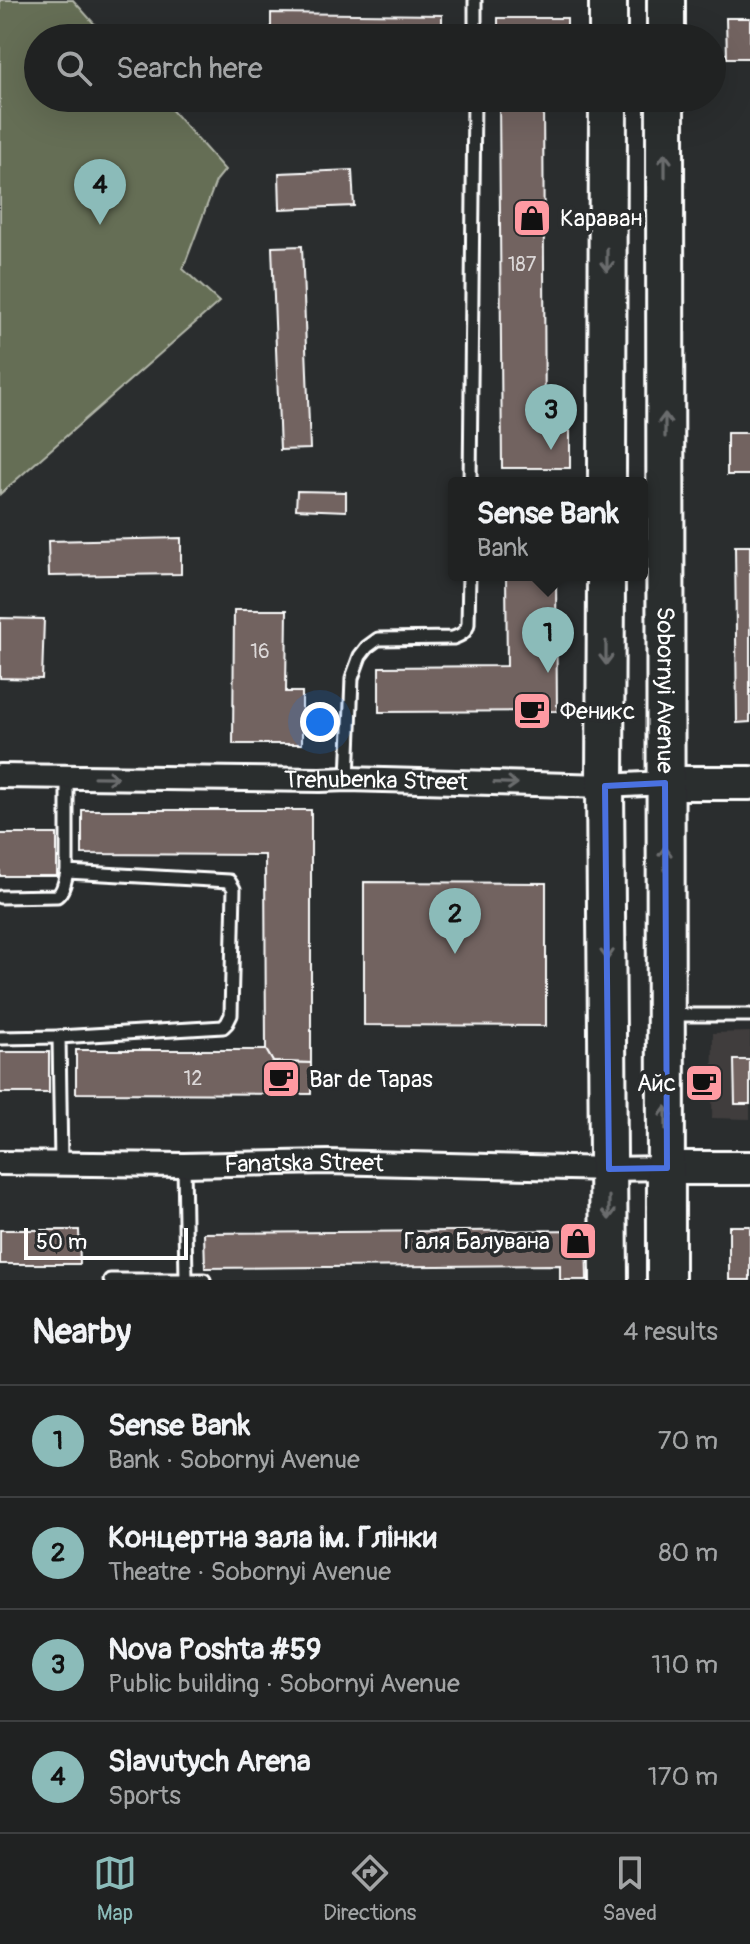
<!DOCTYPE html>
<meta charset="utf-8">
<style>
:root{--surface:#202222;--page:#282a2a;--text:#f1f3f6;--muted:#a2a4a5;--line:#3d3f40;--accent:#8bbbb9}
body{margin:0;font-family:Pangolin,sans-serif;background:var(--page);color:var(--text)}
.scale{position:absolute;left:24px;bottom:20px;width:164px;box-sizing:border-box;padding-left:8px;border:4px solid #fff;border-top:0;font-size:22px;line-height:28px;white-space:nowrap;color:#fff;-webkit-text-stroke:6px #2a2d2e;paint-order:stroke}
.you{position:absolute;left:320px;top:722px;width:28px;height:28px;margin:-20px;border:6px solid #fff;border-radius:50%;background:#1a73e8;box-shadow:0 0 0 12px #1a73e833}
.badge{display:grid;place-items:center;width:52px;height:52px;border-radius:50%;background:var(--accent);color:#111;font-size:26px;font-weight:700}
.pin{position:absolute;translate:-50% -66px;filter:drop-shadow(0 2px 4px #0008)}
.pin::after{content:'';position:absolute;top:42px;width:28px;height:24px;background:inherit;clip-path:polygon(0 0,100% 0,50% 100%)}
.popup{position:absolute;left:448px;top:477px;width:200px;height:104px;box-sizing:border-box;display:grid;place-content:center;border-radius:8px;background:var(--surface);filter:drop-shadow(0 2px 6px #0005);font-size:26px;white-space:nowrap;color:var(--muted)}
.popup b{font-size:30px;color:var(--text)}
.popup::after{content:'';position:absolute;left:50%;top:100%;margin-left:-16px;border:16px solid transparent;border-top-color:var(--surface)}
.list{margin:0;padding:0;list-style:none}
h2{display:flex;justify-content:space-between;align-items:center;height:104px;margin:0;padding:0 32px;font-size:34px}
h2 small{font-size:26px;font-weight:400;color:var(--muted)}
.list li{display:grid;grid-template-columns:52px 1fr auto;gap:24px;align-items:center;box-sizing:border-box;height:112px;padding:0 32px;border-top:2px solid var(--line)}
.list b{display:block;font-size:30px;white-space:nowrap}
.list p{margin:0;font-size:26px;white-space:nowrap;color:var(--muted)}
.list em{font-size:26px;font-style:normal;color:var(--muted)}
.icon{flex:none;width:44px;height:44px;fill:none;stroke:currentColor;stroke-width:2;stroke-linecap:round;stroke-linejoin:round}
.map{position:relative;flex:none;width:750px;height:1280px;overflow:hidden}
.search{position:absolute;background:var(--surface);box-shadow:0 8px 32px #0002;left:24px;right:24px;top:24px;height:88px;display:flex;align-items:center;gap:20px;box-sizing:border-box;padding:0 28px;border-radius:44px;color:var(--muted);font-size:30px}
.sheet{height:552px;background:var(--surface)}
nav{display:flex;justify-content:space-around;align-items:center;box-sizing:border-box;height:112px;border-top:2px solid var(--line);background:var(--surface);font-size:22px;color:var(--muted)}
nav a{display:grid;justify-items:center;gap:4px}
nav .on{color:var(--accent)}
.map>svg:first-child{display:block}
</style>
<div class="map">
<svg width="750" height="1280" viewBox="0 0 750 1280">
<rect width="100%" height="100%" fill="#2a2d2e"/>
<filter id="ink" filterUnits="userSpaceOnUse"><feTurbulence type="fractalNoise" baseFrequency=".0125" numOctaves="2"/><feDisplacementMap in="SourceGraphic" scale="16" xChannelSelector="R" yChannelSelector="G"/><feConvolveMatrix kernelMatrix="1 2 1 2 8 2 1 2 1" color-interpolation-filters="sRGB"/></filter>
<g filter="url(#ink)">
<polygon fill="#403d3d" points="750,1032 750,1119 712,1118 713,1033"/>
<polygon fill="#656e54" stroke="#b2b6aa" stroke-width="2" points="0,0 73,0 107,38 38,38 38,98 161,98 225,170 216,181 183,269 219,302 0,494"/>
<g fill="#726361" stroke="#fff" stroke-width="2">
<polygon points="271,13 442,15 442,38 271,38"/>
<rect x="498" y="18" width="69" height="20"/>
<polygon points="726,18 750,18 750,58 727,58"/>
<polygon points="499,98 543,98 545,431 570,431 570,468 502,468"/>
<polygon points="352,170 354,206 280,209 279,173"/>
<polygon points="302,246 310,449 280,450 272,247"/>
<rect x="727" y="433" width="23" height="42"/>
<polygon points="297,491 346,492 346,511 296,509"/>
<polygon points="181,538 181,574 49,576 48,541"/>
<polygon points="735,546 750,546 750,722 737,723"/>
<polygon points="506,575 556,575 557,711 379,712 379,667 507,666"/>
<polygon points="234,610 287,610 286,692 302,692 302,744 233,744"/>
<polygon points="0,618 44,619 42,679 0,678"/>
<polygon points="82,810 311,810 311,1063 273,1062 266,1050 265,855 82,854"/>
<rect x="0" y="834" width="57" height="42"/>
<polygon points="364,882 546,883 546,1026 364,1025"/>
<polygon points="76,1050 266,1050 273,1062 311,1063 311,1094 76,1093"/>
<rect x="0" y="1052" width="49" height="41"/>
<polygon points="734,1060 750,1060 750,1104 735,1104"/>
<rect x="729" y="1226" width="21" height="54"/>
<polygon points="0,1230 79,1230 80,1264 0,1264"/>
<polygon points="586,1230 587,1280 560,1280 560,1265 205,1268 204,1233"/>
</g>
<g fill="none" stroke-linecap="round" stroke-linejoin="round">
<defs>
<g id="lane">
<polyline points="475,38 475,0"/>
<polyline points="470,483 474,98"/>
<path d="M348,779L352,678L360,656L367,647L378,639L453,638C461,635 466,633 468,624L469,575"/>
<path d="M0,897L57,896C64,891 65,880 67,872"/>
<polyline points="670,1015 750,1015"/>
<polyline points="0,1038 59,1037"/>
<polyline points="61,1163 59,1037 223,1027 227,1023 231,1015 234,889 229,881 67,872 67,776"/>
<polyline points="184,1165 186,1279"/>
<polyline points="110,1280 204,1280"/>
</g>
<g id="street">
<path id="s1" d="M0,776L320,780L348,779L605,786L665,783"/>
<path id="s2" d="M0,1163L184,1165L328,1162L609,1169L667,1168"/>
</g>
<g id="secondary">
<polyline points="665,783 750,783"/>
<polyline points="667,1168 750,1168"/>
</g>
<g id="primary">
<polyline points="608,38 608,0"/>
<polyline points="666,38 666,0"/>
<path id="s3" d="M665,98L666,1280"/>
<polyline points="607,483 608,98"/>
<polyline points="606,575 605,786 609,1280"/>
</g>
</defs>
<use href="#lane" stroke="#fff" stroke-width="17"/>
<use href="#street" stroke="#fff" stroke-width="28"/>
<use href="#secondary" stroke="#fff" stroke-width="38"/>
<use href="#primary" stroke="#fff" stroke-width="42"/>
<use href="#lane" stroke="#2a2d2e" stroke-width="11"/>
<use href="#street" stroke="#2a2d2e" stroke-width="22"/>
<use href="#secondary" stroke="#2a2d2e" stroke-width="32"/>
<use href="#primary" stroke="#2a2d2e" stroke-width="36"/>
</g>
<defs><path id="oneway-shaft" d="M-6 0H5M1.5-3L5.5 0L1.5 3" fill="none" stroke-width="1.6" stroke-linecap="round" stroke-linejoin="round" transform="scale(2)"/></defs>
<g stroke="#6a6c6d">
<use href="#oneway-shaft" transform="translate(665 165) rotate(-90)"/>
<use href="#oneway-shaft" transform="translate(607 260) rotate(90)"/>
<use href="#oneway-shaft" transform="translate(665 425) rotate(-90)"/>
<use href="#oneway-shaft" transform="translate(606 653) rotate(90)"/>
<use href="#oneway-shaft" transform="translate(106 777) rotate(1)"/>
<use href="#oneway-shaft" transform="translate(506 783) rotate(2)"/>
<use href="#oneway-shaft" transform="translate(665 858) rotate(-90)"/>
<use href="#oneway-shaft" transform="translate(607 948) rotate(89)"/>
<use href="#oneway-shaft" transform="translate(666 1118) rotate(-90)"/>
<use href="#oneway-shaft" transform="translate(609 1208) rotate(90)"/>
</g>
</g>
<path fill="none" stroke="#4a71e0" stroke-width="6" stroke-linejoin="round" d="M665,783L667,1168L609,1169L605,786Z"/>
<defs>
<symbol id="shop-square" viewBox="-11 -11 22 22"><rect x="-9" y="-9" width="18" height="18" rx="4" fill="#ff9aa2" stroke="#2a2d2e"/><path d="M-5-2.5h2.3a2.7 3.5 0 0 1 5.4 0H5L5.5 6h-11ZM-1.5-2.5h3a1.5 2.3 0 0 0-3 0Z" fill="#111"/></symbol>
<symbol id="cafe-square" viewBox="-11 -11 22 22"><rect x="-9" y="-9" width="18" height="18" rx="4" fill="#ff9aa2" stroke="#2a2d2e"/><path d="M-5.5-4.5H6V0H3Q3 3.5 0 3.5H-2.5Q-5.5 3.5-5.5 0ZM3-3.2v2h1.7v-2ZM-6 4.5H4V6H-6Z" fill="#111"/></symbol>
</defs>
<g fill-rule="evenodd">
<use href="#shop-square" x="510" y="196" width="44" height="44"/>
<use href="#cafe-square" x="510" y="689" width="44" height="44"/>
<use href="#cafe-square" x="259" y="1057" width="44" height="44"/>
<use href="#cafe-square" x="682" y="1061" width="44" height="44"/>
<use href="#shop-square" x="556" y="1219" width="44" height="44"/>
</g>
<g text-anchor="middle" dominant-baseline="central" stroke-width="8" stroke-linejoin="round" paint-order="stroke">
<g font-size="20" fill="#dcd8d8">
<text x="522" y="264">187</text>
<text x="260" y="651">16</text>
<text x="193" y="1078">12</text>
</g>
<g font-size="24" fill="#fff" stroke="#2a2d2e" text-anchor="start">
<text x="560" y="218">Караван</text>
<text x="560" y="711">Феникс</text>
<text x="309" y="1079">Bar de Tapas</text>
<text x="676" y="1083" text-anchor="end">Айс</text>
<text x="550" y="1241" text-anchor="end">Галя Балувана</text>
</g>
<g font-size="24" fill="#fff" stroke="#2a2d2e">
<text stroke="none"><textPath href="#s3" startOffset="592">Sobornyi Avenue</textPath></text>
<text stroke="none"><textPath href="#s1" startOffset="376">Trehubenka Street</textPath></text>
<text stroke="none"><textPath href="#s2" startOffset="304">Fanatska Street</textPath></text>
</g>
</g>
</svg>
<div class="scale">50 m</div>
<div class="you"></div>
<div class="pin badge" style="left:548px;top:673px">1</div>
<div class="popup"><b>Sense Bank</b>Bank</div>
<div class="pin badge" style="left:455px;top:954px">2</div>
<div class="pin badge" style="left:551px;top:450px">3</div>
<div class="pin badge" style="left:100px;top:225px">4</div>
<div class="search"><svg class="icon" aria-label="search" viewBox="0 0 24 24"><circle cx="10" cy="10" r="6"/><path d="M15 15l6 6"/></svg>Search here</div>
</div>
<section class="sheet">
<h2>Nearby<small>4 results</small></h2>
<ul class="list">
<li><span class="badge">1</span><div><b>Sense Bank</b><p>Bank · Sobornyi Avenue</p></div><em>70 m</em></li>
<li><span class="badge">2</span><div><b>Концертна зала ім. Глінки</b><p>Theatre · Sobornyi Avenue</p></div><em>80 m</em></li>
<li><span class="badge">3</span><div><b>Nova Poshta #59</b><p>Public building · Sobornyi Avenue</p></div><em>110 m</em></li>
<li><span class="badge">4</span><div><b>Slavutych Arena</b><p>Sports</p></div><em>170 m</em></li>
</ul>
</section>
<nav>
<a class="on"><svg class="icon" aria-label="map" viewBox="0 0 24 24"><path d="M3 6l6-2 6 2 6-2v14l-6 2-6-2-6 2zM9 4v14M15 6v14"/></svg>Map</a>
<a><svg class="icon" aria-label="directions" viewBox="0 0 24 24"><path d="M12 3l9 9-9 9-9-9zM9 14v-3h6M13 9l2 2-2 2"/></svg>Directions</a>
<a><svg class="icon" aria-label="saved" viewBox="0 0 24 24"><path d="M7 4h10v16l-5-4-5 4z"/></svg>Saved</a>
</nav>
